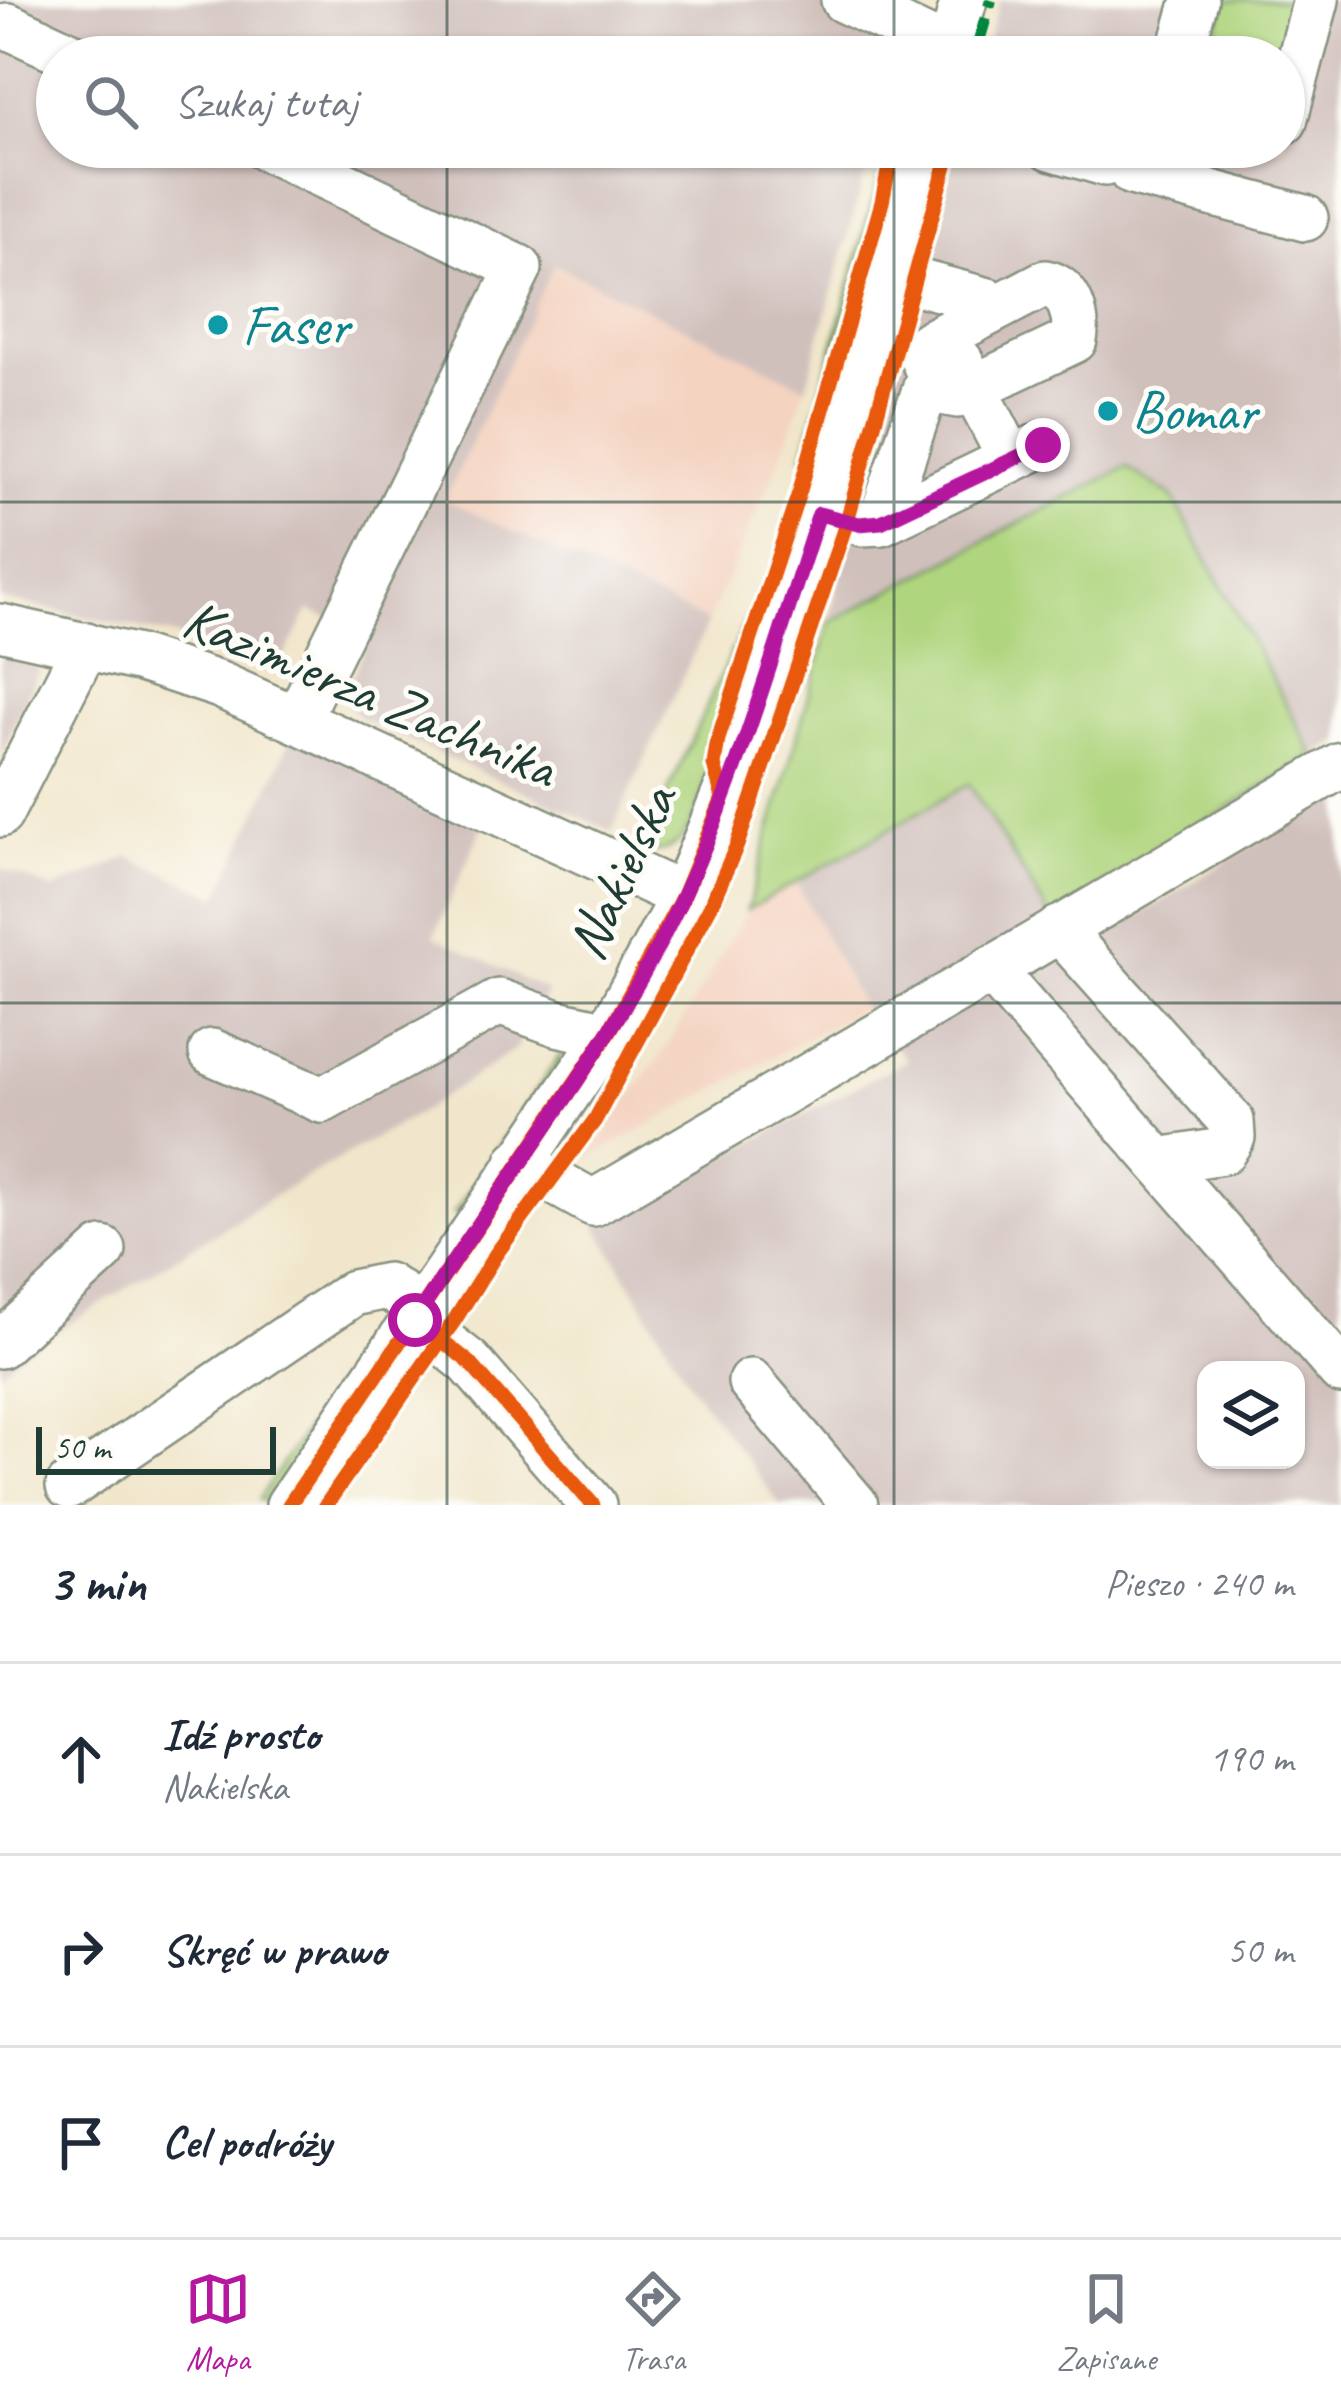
<!DOCTYPE html>
<html lang="pl">
<meta charset="utf-8">
<style>
:root{--surface:#fff;--page:#f2f2f3;--text:#1f2937;--muted:#747a83;--line:#e0e1e3;--accent:#b5179e}
body{margin:0;font-family:Caveat,sans-serif;background:var(--page);color:var(--text)}
.controls{position:absolute;right:36px;bottom:36px;display:grid;overflow:hidden;border-radius:24px;box-shadow:0 3px 9px #0004}
.controls button{width:108px;height:108px;display:grid;place-items:center;padding:0;border:0;border-bottom:3px solid var(--line);background:var(--surface);color:var(--text);font:60px sans-serif}
.scale{position:absolute;left:36px;bottom:30px;width:240px;box-sizing:border-box;padding-left:12px;border:6px solid #1f3d34;border-top:0;font-size:33px;line-height:42px;white-space:nowrap;color:#1f3d34;-webkit-text-stroke:9px #fdfcf7;paint-order:stroke}
.stop{position:absolute;width:36px;height:36px;margin:-27px;border:9px solid #b5179e;border-radius:50%;background:#fff}
.stop.end{background:#b5179e;border-color:#fff;box-shadow:0 3px 12px #0008}
.list{margin:0;padding:0;list-style:none}
h2{display:flex;justify-content:space-between;align-items:center;height:156px;margin:0;padding:0 48px;font-size:51px}
h2 small{font-size:39px;font-weight:400;color:var(--muted)}
.list li{display:grid;grid-template-columns:78px 1fr auto;gap:36px;align-items:center;box-sizing:border-box;height:192px;padding:0 48px;border-top:3px solid var(--line)}
.list b{display:block;font-size:45px;white-space:nowrap}
.list p{margin:0;font-size:39px;white-space:nowrap;color:var(--muted)}
.list em{font-size:39px;font-style:normal;color:var(--muted)}
.icon{flex:none;width:66px;height:66px;fill:none;stroke:currentColor;stroke-width:2;stroke-linecap:round;stroke-linejoin:round}
.map{position:relative;flex:none;width:1341px;height:1505px;overflow:hidden}
.search{position:absolute;background:var(--surface);box-shadow:0 3px 9px #0004;left:36px;right:36px;top:36px;height:132px;display:flex;align-items:center;gap:30px;box-sizing:border-box;padding:0 42px;border-radius:66px;color:var(--muted);font-size:45px}
.sheet{height:732px;background:var(--surface)}
nav{display:flex;justify-content:space-around;align-items:center;box-sizing:border-box;height:168px;border-top:3px solid var(--line);background:var(--surface);font-size:33px;color:var(--muted)}
nav a{display:grid;justify-items:center;gap:6px}
nav .on{color:var(--accent)}
.map>svg:first-child{display:block}
</style>
<div class="map">
<svg width="1341" height="1505" viewBox="0 0 1341 1505">
<rect width="100%" height="100%" fill="#fdfcf7"/>
<filter id="ink" filterUnits="userSpaceOnUse"><feTurbulence type="fractalNoise" baseFrequency=".00833" numOctaves="2"/><feDisplacementMap in="SourceGraphic" scale="24" xChannelSelector="R" yChannelSelector="G"/><feConvolveMatrix kernelMatrix="1 2 1 2 8 2 1 2 1" color-interpolation-filters="sRGB"/></filter>
<filter id="wash" filterUnits="userSpaceOnUse"><feTurbulence type="fractalNoise" baseFrequency=".004" numOctaves="4" result="noise"/><feDisplacementMap in="SourceGraphic" scale="48" xChannelSelector="R" yChannelSelector="G"/><feGaussianBlur stdDeviation="2.7" result="paint"/><feColorMatrix in="noise" values="0 0 0 0 0 0 0 0 0 0 0 0 0 0 0 0 0 1.4 0 .05"/><feComposite in="paint" operator="in"/></filter>
<g filter="url(#wash)">
<rect width="100%" height="100%" fill="#f1e6cb"/>
<g fill="#f4d3c1">
<polygon points="554,264 806,387 777,467 708,622 445,501"/>
<polygon points="797,884 863,1008 587,1159 672,1038 747,910"/>
</g>
<g fill="#d0c0bc" fill-rule="evenodd">
<polygon points="0,0 909,0 896,57 57,57 57,147 872,147 806,387 554,264 445,500 708,622 612,831 361,719 344,698 370,636 309,610 281,664 260,668 198,641 0,599"/>
<polygon points="1000,0 1341,0 1341,740 1314,755 1252,637 1127,467 830,622 856,494 957,147 1284,147 1284,57 983,57"/>
<polygon points="0,650 44,659 0,757"/>
<polygon points="292,737 483,825 434,936 547,991 516,1049 420,1112 279,1193 22,1353 0,1372 0,868 54,890 129,857 219,897"/>
<path d="M970,784L1051,918L1081,951L1341,791V1505H780L692,1387L596,1225L907,1060L863,1008L797,884ZM1206,1370H1296V1460H1206Z"/>
</g>
<g fill="#b0d57f" stroke="#68895a" stroke-width="3">
<polygon points="1225,0 1299,0 1283,57 1209,57"/>
<polygon points="886,152 864,249 805,457 803,456"/>
<polygon points="907,297 854,487 849,483 902,298"/>
<polygon points="1126,467 1172,496 1314,755 1051,918 969,784 747,910 830,622"/>
<path d="M746,620L753,623C741,658 727,693 716,729C707,763 699,870 642,849Z"/>
<polygon points="561,1054 559,1070 461,1217 454,1213"/>
<polygon points="383,1315 388,1325 266,1502 259,1499"/>
</g>
</g>
<g filter="url(#ink)">
<g fill="none" stroke-linecap="round" stroke-linejoin="round">
<defs>
<g id="minor">
<polyline points="844,0 950,50"/>
<polyline points="8,26 75,57"/>
<polyline points="948,57 964,0"/>
<polyline points="1179,57 1195,0"/>
<polyline points="1284,121 1316,0"/>
<polyline points="264,147 519,268 306,701 301,719"/>
<polyline points="1051,147 1105,163"/>
<polyline points="1131,147 1128,165 1132,172 1305,218"/>
<polyline points="886,274 988,301 993,309"/>
<polyline points="960,361 1011,459"/>
<path d="M881,522L930,375L923,358L928,344L1045,283C1070,287 1078,318 1074,340L958,395L941,392L930,375"/>
<polyline points="862,523 881,522 1043,444"/>
<polyline points="0,627 138,658 220,685 683,896"/>
<polyline points="0,814 86,645"/>
<polyline points="1059,929 1231,1121 1232,1137 1223,1151 1159,1161"/>
<polyline points="991,969 1341,1371"/>
<polyline points="212,1052 322,1100 499,1002 557,1023 608,1034"/>
<polyline points="519,1162 593,1203 1341,765"/>
<polyline points="415,1320 469,1362 593,1505"/>
<polyline points="0,1345 103,1250"/>
<polyline points="751,1382 855,1505"/>
<polyline points="69,1486 353,1293 387,1286 422,1309"/>
<polyline points="289,1505 608,1034 683,896 736,767 819,514 923,147"/>
</g>
</defs>
<use href="#minor" stroke="#889280" stroke-width="50"/>
<use href="#minor" stroke="#fff" stroke-width="45"/>
<polyline stroke="#00873e" stroke-width="12" stroke-dasharray="24 12" stroke-linecap="butt" points="979,41 991,0"/>
<defs>
<g id="cycleway">
<polyline points="425,1327 469,1362 593,1505"/>
<polyline points="289,1505 608,1034 683,896 723,798 714,765 718,739 800,490 882,202 893,147"/>
<polyline points="326,1505 454,1321 496,1254 595,1120 710,907 737,845 847,521 951,147"/>
</g>
</defs>
<use href="#cycleway" stroke="#fdfcf7" stroke-width="22"/>
<use href="#cycleway" stroke="#e8590c" stroke-width="15"/>
</g>
</g>
<g fill="none" stroke-linecap="round" stroke-linejoin="round" filter="url(#ink)">
<path stroke="#b5179e" stroke-width="15" d="M415,1320C504,1179 614,1047 684,894C740,772 777,641 819,514L859,524L881,522L1043,445"/>
</g>
<path fill="none" stroke="#1f3d34" stroke-width="3" stroke-opacity="0.55" d="M447,0V57M894,0V57M447,147V1505M894,147V1505M0,502H1341M0,1003H1341"/>
<g fill="#0f9aa8" stroke="#fdfcf7" stroke-width="4.5">
<circle cx="218" cy="325" r="12"/>
<circle cx="1108" cy="411" r="12"/>
</g>
<g text-anchor="middle" dominant-baseline="central" stroke-width="10" stroke-linejoin="round" paint-order="stroke">
<g font-size="57" fill="#0d838f" stroke="#fdfcf7" text-anchor="start">
<text x="242" y="325">Faser</text>
<text x="1132" y="411">Bomar</text>
</g>
<g font-size="57" fill="#1f3d34" stroke="#fdfcf7">
<text transform="translate(370 693) rotate(23)">Kazimierza Zachnika</text>
<text transform="translate(621 872) rotate(-65)">Nakielska</text>
</g>
</g>
</svg>
<div class="controls">
<button><svg class="icon" aria-label="layers" viewBox="0 0 24 24"><path d="M12 4l9 5-9 5-9-5zM3 14l9 5 9-5"/></svg></button>
</div>
<div class="scale">50 m</div>
<div class="stop" style="left:415px;top:1320px"></div>
<div class="stop end" style="left:1043px;top:445px"></div>
<div class="search"><svg class="icon" aria-label="search" viewBox="0 0 24 24"><circle cx="10" cy="10" r="6"/><path d="M15 15l6 6"/></svg>Szukaj tutaj</div>
</div>
<section class="sheet">
<h2>3 min<small>Pieszo · 240 m</small></h2>
<ul class="list">
<li><svg class="icon" aria-label="ahead" viewBox="0 0 24 24"><path d="M12 20V5M6 11l6-6 6 6"/></svg><div><b>Idź prosto</b><p>Nakielska</p></div><em>190 m</em></li>
<li><svg class="icon" aria-label="right" viewBox="0 0 24 24"><path d="M7 20v-9h11M14 6l5 5-5 5"/></svg><div><b>Skręć w prawo</b></div><em>50 m</em></li>
<li><svg class="icon" aria-label="arrive" viewBox="0 0 24 24"><path d="M6 21V4h12l-3 4 3 4H6"/></svg><div><b>Cel podróży</b></div></li>
</ul>
</section>
<nav>
<a class="on"><svg class="icon" aria-label="map" viewBox="0 0 24 24"><path d="M3 6l6-2 6 2 6-2v14l-6 2-6-2-6 2zM9 4v14M15 6v14"/></svg>Mapa</a>
<a><svg class="icon" aria-label="directions" viewBox="0 0 24 24"><path d="M12 3l9 9-9 9-9-9zM9 14v-3h6M13 9l2 2-2 2"/></svg>Trasa</a>
<a><svg class="icon" aria-label="saved" viewBox="0 0 24 24"><path d="M7 4h10v16l-5-4-5 4z"/></svg>Zapisane</a>
</nav>
